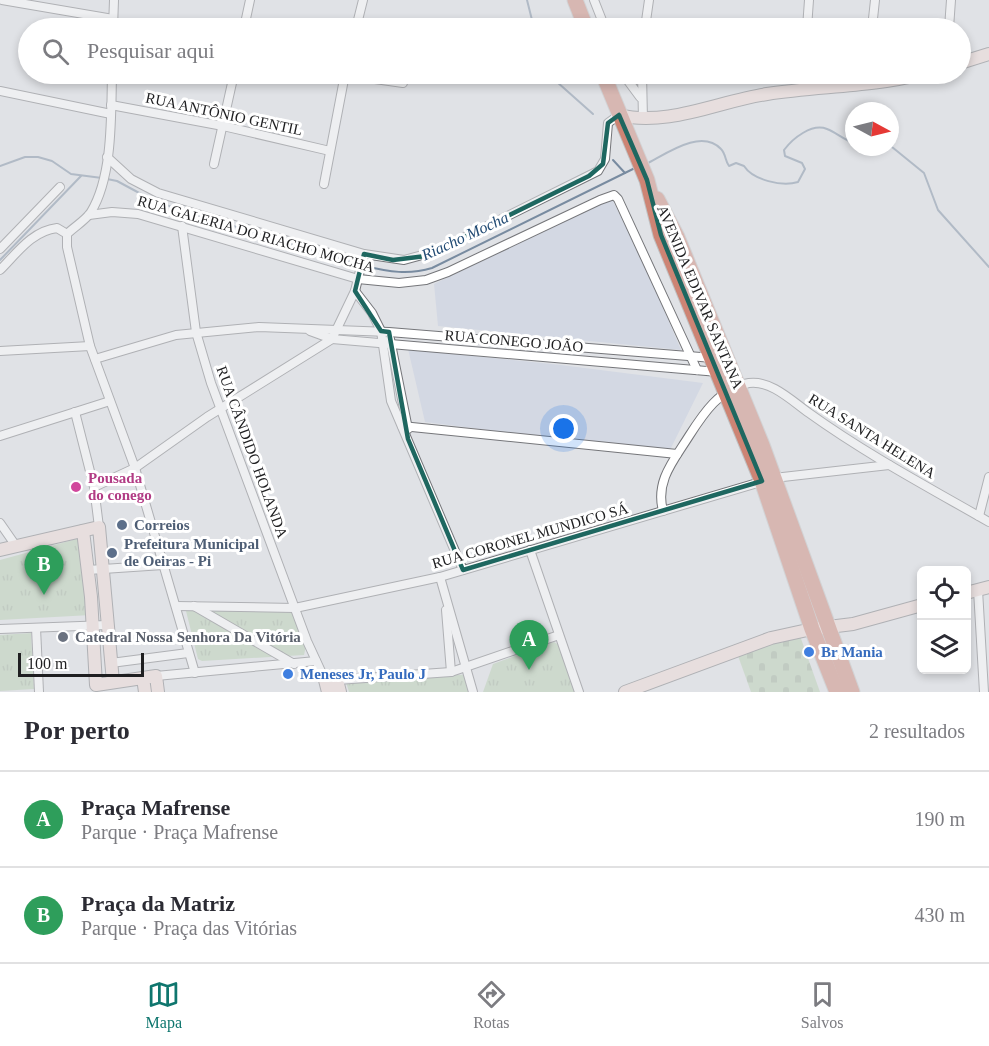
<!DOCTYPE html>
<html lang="pt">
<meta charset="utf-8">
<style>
:root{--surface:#fff;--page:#f2f2f3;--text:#2b2b33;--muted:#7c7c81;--line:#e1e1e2;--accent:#0f766e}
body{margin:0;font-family:"Times New Roman",serif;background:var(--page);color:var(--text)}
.controls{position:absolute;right:18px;bottom:18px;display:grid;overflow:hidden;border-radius:9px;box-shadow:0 3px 9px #0003}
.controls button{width:54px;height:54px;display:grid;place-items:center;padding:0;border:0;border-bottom:2px solid var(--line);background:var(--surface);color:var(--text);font:30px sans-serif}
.compass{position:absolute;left:845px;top:102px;width:54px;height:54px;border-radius:50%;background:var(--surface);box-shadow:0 3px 9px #0003;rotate:97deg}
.scale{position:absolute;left:18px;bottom:15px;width:126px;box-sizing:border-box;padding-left:6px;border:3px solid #1f1f21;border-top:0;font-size:16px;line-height:21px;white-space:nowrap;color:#1f1f21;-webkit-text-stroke:4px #fff;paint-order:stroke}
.you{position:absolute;left:564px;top:429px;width:21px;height:21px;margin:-15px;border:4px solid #fff;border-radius:50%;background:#1a73e8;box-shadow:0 0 0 9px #1a73e833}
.badge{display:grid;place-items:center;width:39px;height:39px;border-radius:50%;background:var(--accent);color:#fff;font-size:20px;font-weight:700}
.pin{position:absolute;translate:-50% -50px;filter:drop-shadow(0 2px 3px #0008)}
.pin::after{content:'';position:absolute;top:32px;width:21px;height:18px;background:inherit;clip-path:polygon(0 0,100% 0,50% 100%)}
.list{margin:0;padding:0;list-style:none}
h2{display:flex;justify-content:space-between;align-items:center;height:78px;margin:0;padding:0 24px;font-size:26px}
h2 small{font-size:20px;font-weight:400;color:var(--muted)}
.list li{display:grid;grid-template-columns:39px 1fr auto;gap:18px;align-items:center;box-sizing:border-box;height:96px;padding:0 24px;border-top:2px solid var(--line)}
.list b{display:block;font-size:22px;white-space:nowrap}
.list p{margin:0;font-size:20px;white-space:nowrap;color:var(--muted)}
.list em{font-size:20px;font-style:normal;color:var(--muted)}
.icon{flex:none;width:33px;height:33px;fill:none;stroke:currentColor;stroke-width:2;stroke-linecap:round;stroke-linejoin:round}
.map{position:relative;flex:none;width:989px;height:692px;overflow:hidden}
.search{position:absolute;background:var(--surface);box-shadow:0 3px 9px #0003;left:18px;right:18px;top:18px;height:66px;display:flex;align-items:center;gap:15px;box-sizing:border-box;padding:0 21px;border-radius:33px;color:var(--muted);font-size:22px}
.sheet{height:270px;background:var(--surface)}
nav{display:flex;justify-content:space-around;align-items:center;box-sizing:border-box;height:84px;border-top:2px solid var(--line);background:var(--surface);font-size:16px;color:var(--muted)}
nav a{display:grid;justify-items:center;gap:3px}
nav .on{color:var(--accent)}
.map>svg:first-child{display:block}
</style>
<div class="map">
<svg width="989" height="692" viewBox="0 0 989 692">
<defs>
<pattern id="grass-tufts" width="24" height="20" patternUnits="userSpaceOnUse" patternTransform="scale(1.5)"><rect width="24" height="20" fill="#b6ceb0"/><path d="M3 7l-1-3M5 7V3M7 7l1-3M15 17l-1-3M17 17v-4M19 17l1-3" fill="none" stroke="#9cb097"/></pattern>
<pattern id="cemetery-stones" width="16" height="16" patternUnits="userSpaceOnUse" patternTransform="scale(1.5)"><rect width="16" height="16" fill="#b6ceb0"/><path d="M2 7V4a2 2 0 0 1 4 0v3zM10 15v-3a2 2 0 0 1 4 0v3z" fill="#9cb097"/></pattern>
</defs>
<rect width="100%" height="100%" fill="#e0e2e6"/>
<g fill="#d3d8e3">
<polygon points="612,199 648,272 681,350 438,326 434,284"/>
<polygon points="408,349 561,365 703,383 670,450 560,439 425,422"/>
</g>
<g fill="url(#grass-tufts)">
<polygon points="80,538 91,615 0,620 0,560"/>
<polygon points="243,610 298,612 307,641 304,655 202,661 198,659 186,611"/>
<polygon points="31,633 34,689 0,691 0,635"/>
<polygon points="554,642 561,646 576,692 483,692 493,664"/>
<polygon points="473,674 470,692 349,692 346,682"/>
</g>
<polygon fill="url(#cemetery-stones)" points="799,633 820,692 751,692 737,653"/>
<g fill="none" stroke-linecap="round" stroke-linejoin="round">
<g stroke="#788ba0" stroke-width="2">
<polyline points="527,0 534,28"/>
<polyline points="548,74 593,114"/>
<polyline points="888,147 892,147 924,173 938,210 989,267"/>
<polyline points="613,160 625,173"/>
<path d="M646,164C666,154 701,128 721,149C726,154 725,161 729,166L736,163L744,166C753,180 782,187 798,182L805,169L802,163L785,156L784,150C793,138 812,123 827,129C837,133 844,140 854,143"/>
<polyline points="0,166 25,157 38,157 52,161 71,174 102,178"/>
<polyline points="107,179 117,181 156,202 360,265"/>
<polyline points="0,260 81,176"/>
<path d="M365,266C389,272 409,275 432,268L635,168"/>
</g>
<defs>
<g id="street">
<polyline points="2,0 113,19"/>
<polyline points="594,0 605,28"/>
<polyline points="113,25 133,28"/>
<polyline points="113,28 114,0"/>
<polyline points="244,28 250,0"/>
<polyline points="356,28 363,0"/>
<polyline points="645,28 649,0"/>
<polyline points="807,28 809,0"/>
<polyline points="872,28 875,0"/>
<polyline points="949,28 951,0"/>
<polyline points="340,74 403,83"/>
<polyline points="623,74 640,97"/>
<polyline points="642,74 643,119"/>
<polyline points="809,74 811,90"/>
<polyline points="0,91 111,114"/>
<polyline points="111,105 223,126 330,151"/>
<polyline points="107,157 131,179 158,193 364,254 404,260 437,251 598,171 605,159 608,123 619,115"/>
<polyline points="214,164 234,74"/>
<polyline points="324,184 345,74"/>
<polyline points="89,215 112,212 138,214 358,279 399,283 426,280 448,272 600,200 614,195 618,199 697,370"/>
<polyline points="182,226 196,332 211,383 307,641 325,680"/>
<polyline points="67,234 67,247 90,346 135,468 195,673"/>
<path d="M67,234C74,227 86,220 91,212C113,176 111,115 112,74"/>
<polyline points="0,249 60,187"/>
<path d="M0,270C17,253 32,231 57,228L67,234"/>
<polyline points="355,291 372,313 381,331 391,401 463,570"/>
<polyline points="310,331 332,339 718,372"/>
<polyline points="390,339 408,429"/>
<polyline points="0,351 90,346"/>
<polyline points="95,359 176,335 259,327 389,332 713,358"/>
<polyline points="75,412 94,487 99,527"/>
<polyline points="402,426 677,454"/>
<polyline points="0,436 110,401"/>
<polyline points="94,487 135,468 207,417 332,339 355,291 364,254"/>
<path d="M663,511C655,481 674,460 689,436C703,414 720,388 749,383C771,380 792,401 809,413C866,454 928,487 989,522"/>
<polyline points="979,516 989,477"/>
<polyline points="0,523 16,546"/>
<polyline points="530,550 579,692"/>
<polyline points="88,570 163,565"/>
<polyline points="440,577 473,692"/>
<polyline points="978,590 984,692"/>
<polyline points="176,606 295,608 440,577 774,478 889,465"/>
<polyline points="194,606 294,664"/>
<polyline points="446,610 451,672"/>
<polyline points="36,628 39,692"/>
<polyline points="0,629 107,625"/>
<polyline points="111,663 188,653"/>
<polyline points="156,676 316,661"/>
<polyline points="337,680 451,672 559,635"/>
</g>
<g id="secondary">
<polyline points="960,63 989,54"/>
<path d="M619,115C668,127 719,101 767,94C819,86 871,87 922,74"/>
<polyline points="83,531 91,597 96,685 156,676 158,692"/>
<polyline points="0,550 99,527 113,682"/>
<polyline points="966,593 989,587"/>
<polyline points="143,678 145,692"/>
<polyline points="328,692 325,680 337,680 340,692"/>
<polyline points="625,692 771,638 812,629 853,624 922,605"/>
</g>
<g id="highway">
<polyline points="575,0 586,28"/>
<polyline points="603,74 647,180 661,235 762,481 812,629 837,692"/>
<polyline points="657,199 677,237 762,445 852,692"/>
</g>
</defs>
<use href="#street" stroke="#75767a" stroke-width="10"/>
<use href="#secondary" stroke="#75767a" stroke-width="14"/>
<use href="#highway" stroke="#c0c0c1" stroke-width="17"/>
<use href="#street" stroke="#fff" stroke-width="8"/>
<use href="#secondary" stroke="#f0dad5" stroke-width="12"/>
<use href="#highway" stroke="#cd8474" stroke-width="15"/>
</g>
<path d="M0 0H989V692H0ZM619,115L647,180L661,235L762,481L463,570L408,439L389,332L381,331L355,291L364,254L393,260L426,256L589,176L603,164L608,123Z" fill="#e0e2e6" fill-opacity=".55" fill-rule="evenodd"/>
<path fill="none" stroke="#1e6760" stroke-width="4.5" stroke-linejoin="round" d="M619,115L647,180L661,235L762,481L463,570L408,439L389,332L381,331L355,291L364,254L393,260L426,256L589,176L603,164L608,123Z"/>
<circle fill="#d1479c" stroke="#fff" stroke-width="2" cx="76" cy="487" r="6"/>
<g fill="#5c6f8a" stroke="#fff" stroke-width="2">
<circle cx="122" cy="525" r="6"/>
<circle cx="112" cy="553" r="6"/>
</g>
<circle fill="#6b7280" stroke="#fff" stroke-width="2" cx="63" cy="637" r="6"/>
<g fill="#3f7fe0" stroke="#fff" stroke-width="2">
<circle cx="809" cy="652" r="6"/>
<circle cx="288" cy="674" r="6"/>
</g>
<g text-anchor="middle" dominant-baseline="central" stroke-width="6" stroke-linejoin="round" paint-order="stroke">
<g font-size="15" fill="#1f1f21" stroke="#fff">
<text transform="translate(224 114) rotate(12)">RUA ANTÔNIO GENTIL</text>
<text transform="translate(256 234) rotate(16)">RUA GALERIA DO RIACHO MOCHA</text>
<text transform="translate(700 297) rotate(67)">AVENIDA EDIVAR SANTANA</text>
<text transform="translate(514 341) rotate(5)">RUA CONEGO JOÃO</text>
<text transform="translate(872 436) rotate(32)">RUA SANTA HELENA</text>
<text transform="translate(252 452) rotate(70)">RUA CÂNDIDO HOLANDA</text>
<text transform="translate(530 536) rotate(-16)">RUA CORONEL MUNDICO SÁ</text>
</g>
<g font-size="15" font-weight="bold" fill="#b23c85" stroke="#fff" text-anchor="start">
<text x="88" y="478">Pousada<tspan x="88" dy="17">do conego</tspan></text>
</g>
<g font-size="15" font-weight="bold" fill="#4e5e75" stroke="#fff" text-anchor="start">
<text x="134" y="525">Correios</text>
<text x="124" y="544">Prefeitura Municipal<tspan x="124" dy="17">de Oeiras - Pi</tspan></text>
</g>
<g font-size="15" font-weight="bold" fill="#5b616d" stroke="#fff" text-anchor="start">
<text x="75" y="637">Catedral Nossa Senhora Da Vitória</text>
</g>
<g font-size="15" font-weight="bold" fill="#366cbe" stroke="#fff" text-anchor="start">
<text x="821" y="652">Br Mania</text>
<text x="300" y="674">Meneses Jr, Paulo J</text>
</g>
<g font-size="16" font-style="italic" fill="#214a73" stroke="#fff">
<text transform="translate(465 236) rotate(-25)">Riacho Mocha</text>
</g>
</g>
</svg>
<div class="controls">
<button><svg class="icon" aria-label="locate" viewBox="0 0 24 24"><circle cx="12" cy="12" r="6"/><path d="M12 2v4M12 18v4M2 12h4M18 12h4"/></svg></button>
<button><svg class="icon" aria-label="layers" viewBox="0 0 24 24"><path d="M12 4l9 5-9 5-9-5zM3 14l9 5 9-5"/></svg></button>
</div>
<svg class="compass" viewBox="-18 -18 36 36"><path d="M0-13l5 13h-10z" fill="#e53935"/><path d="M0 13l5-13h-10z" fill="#7c7c81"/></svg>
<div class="scale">100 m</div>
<div class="you"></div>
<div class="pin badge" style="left:529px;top:670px;background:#2e9e5b">A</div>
<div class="pin badge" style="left:44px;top:595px;background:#2e9e5b">B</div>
<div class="search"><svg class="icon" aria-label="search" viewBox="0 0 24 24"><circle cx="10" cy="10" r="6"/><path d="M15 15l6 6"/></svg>Pesquisar aqui</div>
</div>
<section class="sheet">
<h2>Por perto<small>2 resultados</small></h2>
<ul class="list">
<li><span class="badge" style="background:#2e9e5b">A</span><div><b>Praça Mafrense</b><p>Parque · Praça Mafrense</p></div><em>190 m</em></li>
<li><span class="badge" style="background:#2e9e5b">B</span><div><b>Praça da Matriz</b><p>Parque · Praça das Vitórias</p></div><em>430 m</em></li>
</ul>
</section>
<nav>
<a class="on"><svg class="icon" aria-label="map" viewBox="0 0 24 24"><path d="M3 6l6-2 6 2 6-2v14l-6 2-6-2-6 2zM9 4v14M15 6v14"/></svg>Mapa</a>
<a><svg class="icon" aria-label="directions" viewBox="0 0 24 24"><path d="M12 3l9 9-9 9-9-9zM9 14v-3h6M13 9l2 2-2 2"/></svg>Rotas</a>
<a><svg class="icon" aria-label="saved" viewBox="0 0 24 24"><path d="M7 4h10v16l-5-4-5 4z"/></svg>Salvos</a>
</nav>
